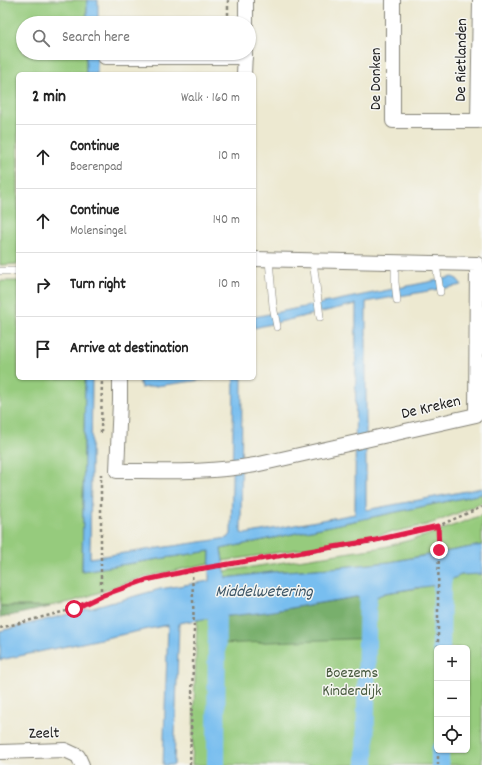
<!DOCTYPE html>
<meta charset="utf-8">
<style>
:root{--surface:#fff;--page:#f2f2f2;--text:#222;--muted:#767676;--line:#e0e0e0}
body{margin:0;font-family:Dekko,sans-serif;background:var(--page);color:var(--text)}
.controls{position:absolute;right:12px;bottom:12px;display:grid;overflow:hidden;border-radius:6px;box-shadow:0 1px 3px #0004}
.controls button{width:36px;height:36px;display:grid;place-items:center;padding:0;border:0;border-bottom:1px solid var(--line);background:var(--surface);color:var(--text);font:20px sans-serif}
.stop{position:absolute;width:12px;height:12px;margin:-9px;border:3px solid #e11d48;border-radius:50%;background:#fff}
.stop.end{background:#e11d48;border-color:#fff;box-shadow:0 1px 4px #0008}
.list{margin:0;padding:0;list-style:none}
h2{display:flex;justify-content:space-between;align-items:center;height:52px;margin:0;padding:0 16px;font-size:17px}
h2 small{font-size:13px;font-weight:400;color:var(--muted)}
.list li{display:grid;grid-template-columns:26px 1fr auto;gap:12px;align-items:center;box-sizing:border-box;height:64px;padding:0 16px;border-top:1px solid var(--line)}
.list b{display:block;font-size:15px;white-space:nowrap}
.list p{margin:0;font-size:13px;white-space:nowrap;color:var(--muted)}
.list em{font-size:13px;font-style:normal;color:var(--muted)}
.icon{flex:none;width:22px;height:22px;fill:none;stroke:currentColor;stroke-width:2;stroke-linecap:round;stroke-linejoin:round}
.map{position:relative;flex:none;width:482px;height:765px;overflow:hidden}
.search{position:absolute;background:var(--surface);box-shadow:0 1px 3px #0004;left:16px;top:16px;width:240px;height:44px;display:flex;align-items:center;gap:10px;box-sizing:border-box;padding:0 14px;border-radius:22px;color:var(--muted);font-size:15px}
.panel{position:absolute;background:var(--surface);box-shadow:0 1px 3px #0004;left:16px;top:72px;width:240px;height:308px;border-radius:6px}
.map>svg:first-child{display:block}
</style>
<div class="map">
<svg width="482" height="765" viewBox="0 0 482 765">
<rect width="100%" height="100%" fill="#f6f6f2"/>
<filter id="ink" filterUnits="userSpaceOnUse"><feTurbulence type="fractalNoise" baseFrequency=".025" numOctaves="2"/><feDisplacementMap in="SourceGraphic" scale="8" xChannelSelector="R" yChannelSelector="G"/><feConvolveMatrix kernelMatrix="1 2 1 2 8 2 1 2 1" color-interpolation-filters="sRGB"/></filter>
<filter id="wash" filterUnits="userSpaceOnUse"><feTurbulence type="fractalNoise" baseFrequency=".012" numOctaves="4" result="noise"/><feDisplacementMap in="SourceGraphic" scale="16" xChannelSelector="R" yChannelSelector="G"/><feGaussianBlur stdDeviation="0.9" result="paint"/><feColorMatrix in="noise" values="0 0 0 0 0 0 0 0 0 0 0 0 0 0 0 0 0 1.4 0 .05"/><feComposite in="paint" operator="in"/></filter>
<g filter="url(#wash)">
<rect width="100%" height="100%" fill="#ede9d1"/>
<g fill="#96cb7d" stroke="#59744c" fill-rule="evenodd">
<polygon points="0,0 87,0 87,23 23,23 23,53 86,53 86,74 18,74 18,264 0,265"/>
<polygon points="0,281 18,281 18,378 85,378 82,571 210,551 210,563 141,578 74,601 50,606 0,606"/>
<polygon points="482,494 482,503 441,520 426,525 340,543 223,561 221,549"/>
<path d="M482,515V545L444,552L461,575L482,573V765H192L197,620L217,617V624L363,596L376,597L385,593L420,588L431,554L390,562L331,568L272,572L226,578L225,571L384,547L425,536ZM437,648H467V750H437Z"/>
</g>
<g fill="#78af6c" stroke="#4a6644">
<polygon points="368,595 376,597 375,638 217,644 217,617 267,612"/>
<polygon points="0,606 50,607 0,618"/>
</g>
<g fill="#78beef" stroke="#4a6d86">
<rect x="87" y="0" width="11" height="23"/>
<rect x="86" y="53" width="11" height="21"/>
<polygon points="453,277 457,279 462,285 366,302 366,510 482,488 482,494 221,549 226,578 272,572 331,568 390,562 482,545 482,574 461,575 442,584 385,593 376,597 367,595 267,612 210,618 179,623 174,765 163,765 168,625 0,660 0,631 89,609 160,589 209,581 210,551 82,571 85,378 92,378 90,558 228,538 231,534 234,378 242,378 241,533 245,534 355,514 356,304 254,328 254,317"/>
<polygon points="139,378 217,378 141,388"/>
</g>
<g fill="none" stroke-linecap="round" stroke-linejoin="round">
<g stroke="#78beef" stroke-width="18">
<polyline points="441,648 442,584 446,565"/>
<polyline points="216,765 217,602"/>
<polyline points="365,765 368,577"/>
<polyline points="440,765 440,750"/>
</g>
</g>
</g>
<g filter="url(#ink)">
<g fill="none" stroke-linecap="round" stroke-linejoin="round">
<defs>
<g id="service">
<polyline points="269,260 273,306 277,327"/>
<polyline points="313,261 320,317"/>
<polyline points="395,263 395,282 397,301"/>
<polyline points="436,264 440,292"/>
<polyline points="0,271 18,271"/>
</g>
<g id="minor">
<polyline points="393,0 393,121 478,121 480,0"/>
<polyline points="246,23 246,0"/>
<polyline points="105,57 245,57"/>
<polyline points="244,74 245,53"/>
<path d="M120,378V401L117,471C164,471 209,473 255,465L476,415L477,264L254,259"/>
<polyline points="0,752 65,750 78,756 82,765"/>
</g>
</defs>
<use href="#service" stroke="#848276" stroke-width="8"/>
<use href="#minor" stroke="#848276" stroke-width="16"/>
<g stroke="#848276" stroke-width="2.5" stroke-dasharray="3 3" stroke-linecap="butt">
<polyline points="228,0 228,23"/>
<polyline points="101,433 102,378"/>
<polyline points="101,596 101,474"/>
<polyline points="0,628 74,609 101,596 146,580 192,571 376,541 438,526 482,507"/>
<polyline points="438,648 438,590 439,550 438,526"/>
<polyline points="438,750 438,765"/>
<polyline points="190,765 194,629 192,571"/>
</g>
<use href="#service" stroke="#fff" stroke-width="7"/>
<use href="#minor" stroke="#fff" stroke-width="14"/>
</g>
</g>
<g fill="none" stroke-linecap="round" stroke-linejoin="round" filter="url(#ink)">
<polyline stroke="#e11d48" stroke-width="5" points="74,609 101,596 146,580 192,570 376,540 438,526 439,550"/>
</g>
<g text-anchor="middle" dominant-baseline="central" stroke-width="3" stroke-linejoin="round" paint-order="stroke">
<g font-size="16" fill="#1c1c1c" stroke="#f6f6f2">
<text transform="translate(462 60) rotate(-89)">De Rietlanden</text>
<text transform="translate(376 79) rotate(-90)">De Donken</text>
<text transform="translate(431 408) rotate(-13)">De Kreken</text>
<text transform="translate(44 734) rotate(-1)">Zeelt</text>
</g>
<g font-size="16" fill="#47593e" stroke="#f6f6f2">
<text x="352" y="673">Boezems<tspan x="352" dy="18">Kinderdijk</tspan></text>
</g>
<g font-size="17" font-style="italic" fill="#3c5566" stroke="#f6f6f2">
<text x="264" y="593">Middelwetering</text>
</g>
</g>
</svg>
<div class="controls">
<button>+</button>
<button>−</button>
<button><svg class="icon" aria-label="locate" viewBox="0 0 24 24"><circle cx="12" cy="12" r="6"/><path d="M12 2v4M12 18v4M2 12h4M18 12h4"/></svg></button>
</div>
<div class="stop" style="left:74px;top:609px"></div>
<div class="stop end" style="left:439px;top:550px"></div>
<div class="search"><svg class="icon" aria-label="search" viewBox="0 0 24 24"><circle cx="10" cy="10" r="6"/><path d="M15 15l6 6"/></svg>Search here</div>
<section class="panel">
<h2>2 min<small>Walk · 160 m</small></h2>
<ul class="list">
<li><svg class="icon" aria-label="ahead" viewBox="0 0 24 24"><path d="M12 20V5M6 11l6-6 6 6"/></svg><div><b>Continue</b><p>Boerenpad</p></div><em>10 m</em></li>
<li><svg class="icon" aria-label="ahead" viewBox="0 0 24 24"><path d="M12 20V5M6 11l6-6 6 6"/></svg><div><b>Continue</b><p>Molensingel</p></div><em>140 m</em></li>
<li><svg class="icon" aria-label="right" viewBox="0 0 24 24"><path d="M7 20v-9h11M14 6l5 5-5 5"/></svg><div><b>Turn right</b></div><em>10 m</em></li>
<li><svg class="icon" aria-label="arrive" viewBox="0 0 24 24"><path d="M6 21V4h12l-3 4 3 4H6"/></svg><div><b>Arrive at destination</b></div></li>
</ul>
</section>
</div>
